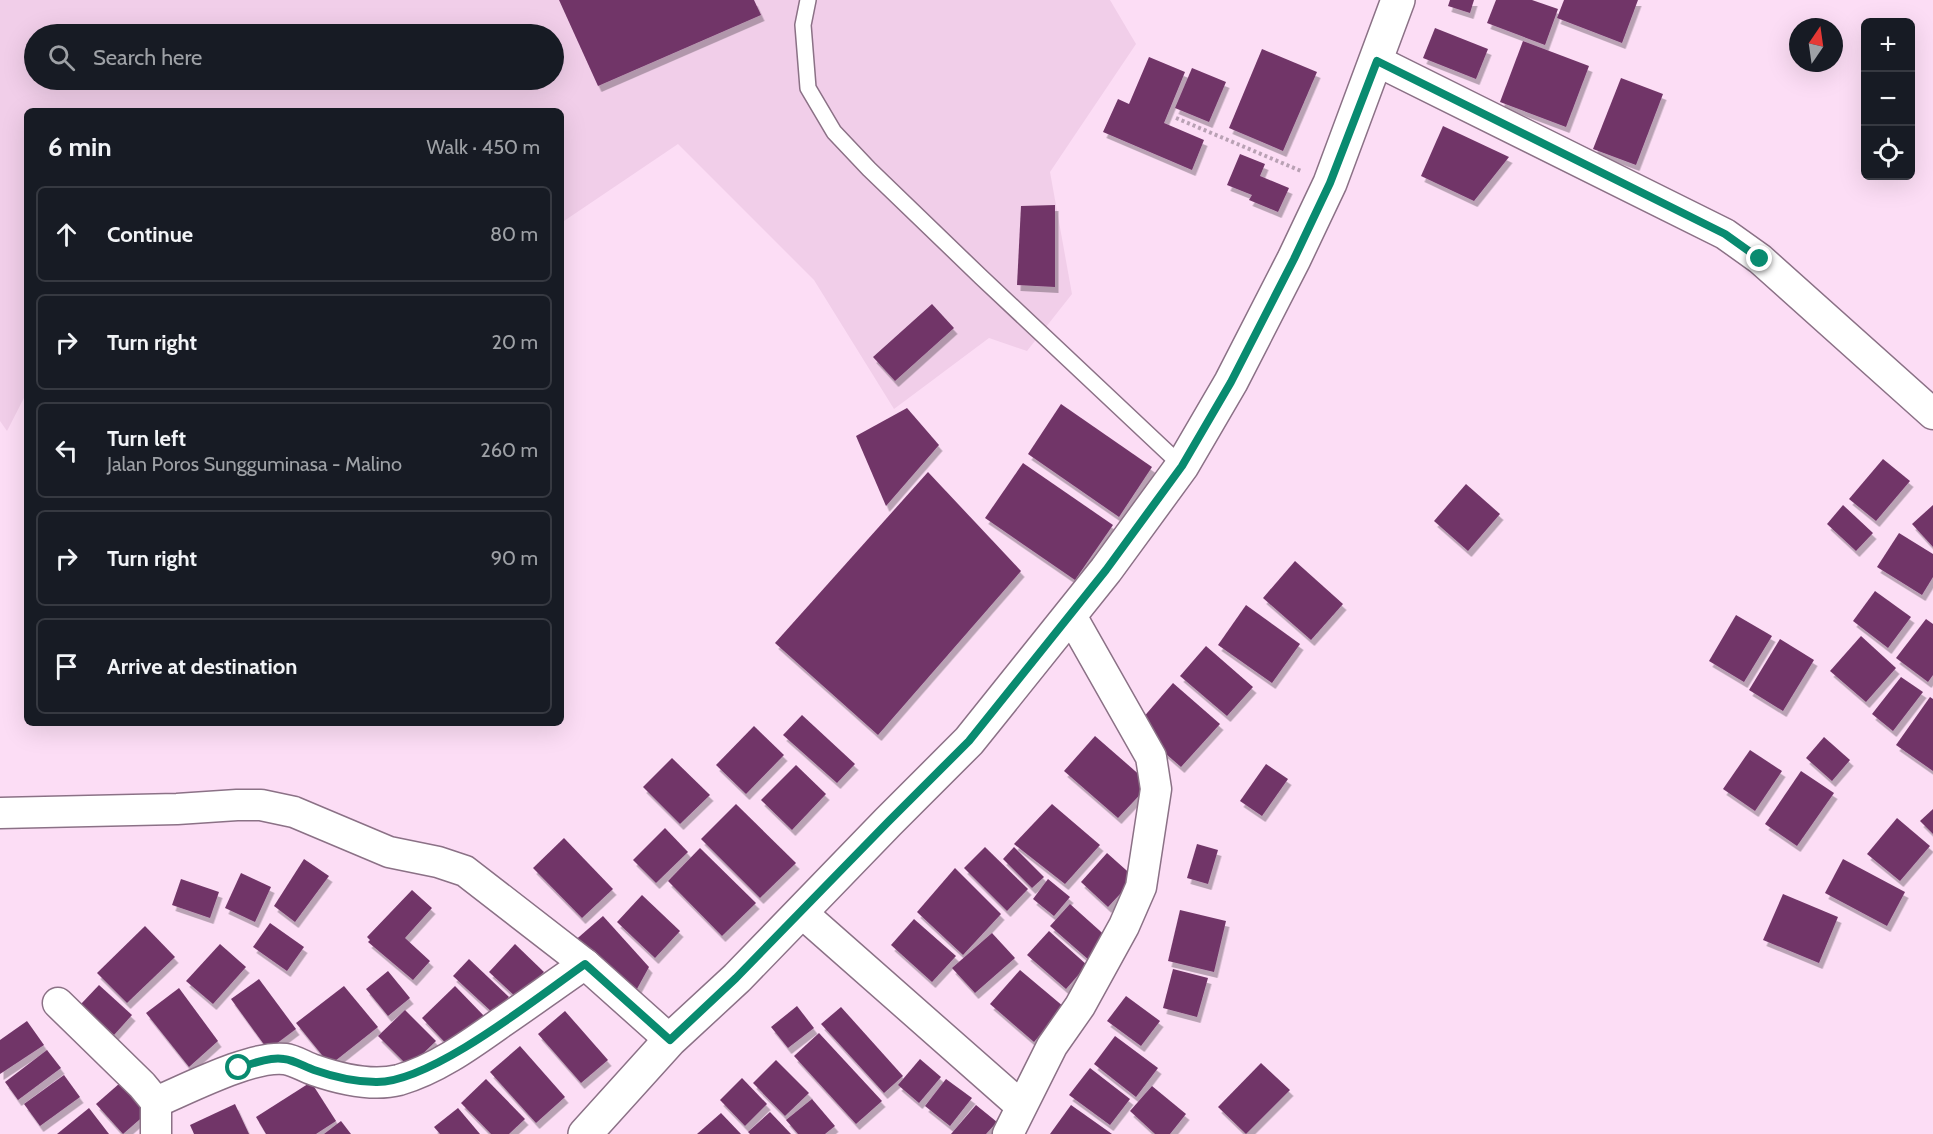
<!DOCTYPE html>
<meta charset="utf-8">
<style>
:root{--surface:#171b24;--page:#20242c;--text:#f1f3f6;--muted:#9ea1a6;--line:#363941}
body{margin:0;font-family:Cabin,sans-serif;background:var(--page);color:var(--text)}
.controls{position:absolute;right:18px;top:18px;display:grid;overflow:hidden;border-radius:9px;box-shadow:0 6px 24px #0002}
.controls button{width:54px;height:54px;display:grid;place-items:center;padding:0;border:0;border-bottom:2px solid var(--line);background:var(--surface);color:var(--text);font:30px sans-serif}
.compass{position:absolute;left:1789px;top:18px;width:54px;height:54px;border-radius:50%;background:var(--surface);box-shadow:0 6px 24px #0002;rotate:13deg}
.stop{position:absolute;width:18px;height:18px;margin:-14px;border:4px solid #098b70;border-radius:50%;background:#fff}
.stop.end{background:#098b70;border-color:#fff;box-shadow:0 2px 6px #0008}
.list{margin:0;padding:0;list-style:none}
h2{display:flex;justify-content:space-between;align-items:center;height:78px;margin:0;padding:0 24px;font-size:26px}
h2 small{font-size:20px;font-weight:400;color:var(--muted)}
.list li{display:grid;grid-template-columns:39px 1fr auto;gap:18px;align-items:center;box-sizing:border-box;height:96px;margin:0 12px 12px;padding:0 12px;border:2px solid var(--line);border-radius:9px}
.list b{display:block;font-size:22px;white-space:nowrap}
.list p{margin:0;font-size:20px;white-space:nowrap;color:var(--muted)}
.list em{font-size:20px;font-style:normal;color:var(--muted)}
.icon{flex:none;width:33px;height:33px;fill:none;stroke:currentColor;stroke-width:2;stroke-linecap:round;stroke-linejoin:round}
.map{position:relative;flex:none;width:1933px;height:1134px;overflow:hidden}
.search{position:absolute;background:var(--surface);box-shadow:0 6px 24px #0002;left:24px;top:24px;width:540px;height:66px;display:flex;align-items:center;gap:15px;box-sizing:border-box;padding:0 21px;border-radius:33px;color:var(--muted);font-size:22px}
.panel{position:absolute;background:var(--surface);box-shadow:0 6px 24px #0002;left:24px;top:108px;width:540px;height:618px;border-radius:9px}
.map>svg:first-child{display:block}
</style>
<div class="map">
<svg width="1933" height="1134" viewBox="0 0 1933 1134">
<defs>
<filter id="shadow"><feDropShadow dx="3.5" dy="6" stdDeviation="0" flood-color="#0004"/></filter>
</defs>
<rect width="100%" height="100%" fill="#fcddf5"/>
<path fill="#f1cee9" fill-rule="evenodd" d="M0,0H1110L1136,44L1050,172L1072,294L1027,351L989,338L894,409L814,280L678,144L561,223V111H27V392L7,431L0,421ZM34,34H554V80H34Z"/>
<g fill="#713668" filter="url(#shadow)">
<polygon points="559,0 754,0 761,15 598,86"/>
<polygon points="1450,0 1474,0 1470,13 1448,6"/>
<polygon points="1496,0 1532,0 1558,9 1545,45 1487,23"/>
<polygon points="1564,0 1638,0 1622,43 1557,18"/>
<polygon points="1435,28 1488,49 1476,79 1423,58"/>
<polygon points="1523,41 1589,66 1566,127 1500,102"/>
<polygon points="1262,49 1317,72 1283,151 1229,128"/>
<polygon points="1149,57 1185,72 1164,123 1204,140 1192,170 1103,132 1118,99 1129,104"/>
<polygon points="1192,68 1226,82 1209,122 1175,108"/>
<polygon points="1621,78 1663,94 1636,165 1593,149"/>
<polygon points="1443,126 1509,157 1474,201 1421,176"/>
<polygon points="1240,154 1265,164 1260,176 1289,188 1278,212 1249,200 1252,195 1227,185"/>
<polygon points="1055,205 1055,287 1017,285 1021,206"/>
<polygon points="932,304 954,328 895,381 873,357"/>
<polygon points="1061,404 1152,467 1119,517 1028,454"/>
<polygon points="907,408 939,445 886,506 856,436"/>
<polygon points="1883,459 1910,481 1876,521 1849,499"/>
<polygon points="1023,463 1113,525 1075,580 985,518"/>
<polygon points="928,472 1021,571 878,735 775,643"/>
<polygon points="1466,484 1500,514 1468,551 1434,521"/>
<polygon points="1843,505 1873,533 1856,551 1827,524"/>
<polygon points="1933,505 1933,547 1912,524"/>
<polygon points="1899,533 1933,554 1933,577 1922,595 1877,567"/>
<polygon points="1295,561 1343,604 1311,640 1263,598"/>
<polygon points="1875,591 1911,617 1888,648 1853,621"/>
<polygon points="1246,605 1300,644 1272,683 1218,645"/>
<polygon points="1736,615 1772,636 1744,682 1709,661"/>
<polygon points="1926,619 1933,624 1933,675 1928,682 1896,658"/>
<polygon points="1861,636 1896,668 1866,702 1830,671"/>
<polygon points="1780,639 1814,660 1783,711 1749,690"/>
<polygon points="1206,646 1253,687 1227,716 1180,676"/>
<polygon points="1901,677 1923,692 1893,731 1872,714"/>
<polygon points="1173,683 1220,724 1181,767 1135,727"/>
<polygon points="1930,697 1933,699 1933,771 1896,745"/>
<polygon points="802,715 855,764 837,783 783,735"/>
<polygon points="754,726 784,755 746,794 716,765"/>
<polygon points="1095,736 1150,784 1118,818 1064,771"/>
<polygon points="1824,737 1850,760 1832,781 1806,758"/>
<polygon points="1750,750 1782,771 1755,811 1723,789"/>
<polygon points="672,758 710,795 680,824 643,787"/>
<polygon points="1266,764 1288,779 1262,816 1240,801"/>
<polygon points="796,765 826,794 792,830 761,800"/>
<polygon points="1801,771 1834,793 1797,846 1765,824"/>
<polygon points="736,804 796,863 760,898 701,839"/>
<polygon points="1052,804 1100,845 1065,884 1014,844"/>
<polygon points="1933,809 1933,834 1920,821"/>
<polygon points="1897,818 1930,846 1900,881 1867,854"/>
<polygon points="665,828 688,852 656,883 633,860"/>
<polygon points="564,838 613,889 582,918 533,868"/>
<polygon points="1197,844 1218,850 1208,884 1187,878"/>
<polygon points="985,847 1028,889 1007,911 964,868"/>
<polygon points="1014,847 1044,877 1032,888 1003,859"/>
<polygon points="700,848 756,903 722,936 668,881"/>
<polygon points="1107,853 1135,878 1108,907 1081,882"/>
<polygon points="304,859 329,876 295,922 274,906"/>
<polygon points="1843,859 1905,892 1887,926 1825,893"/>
<polygon points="955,868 1001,914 963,955 917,912"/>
<polygon points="241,873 271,887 255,922 225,908"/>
<polygon points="181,879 219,892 210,918 172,905"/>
<polygon points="1048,879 1070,897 1054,916 1033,899"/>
<polygon points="412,890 432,908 405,938 430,961 413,980 368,942 370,940 367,937"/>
<polygon points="1783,894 1838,917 1819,963 1763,940"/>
<polygon points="642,895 680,931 655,958 617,922"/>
<polygon points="1070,904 1109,939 1090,961 1050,926"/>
<polygon points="1180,910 1226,921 1214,972 1168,961"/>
<polygon points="603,916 649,967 632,998 572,943"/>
<polygon points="914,919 956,956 932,982 891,945"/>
<polygon points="270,923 304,947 287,971 253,947"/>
<polygon points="145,926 175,957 127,1003 97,973"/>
<polygon points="1049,931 1087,965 1066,989 1027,955"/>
<polygon points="992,933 1015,958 975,993 952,968"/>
<polygon points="220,944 246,967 213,1004 186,981"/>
<polygon points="515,944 544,972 518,999 489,972"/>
<polygon points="469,959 509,997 494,1014 453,976"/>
<polygon points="1173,969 1208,978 1197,1017 1163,1008"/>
<polygon points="1020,970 1064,1007 1034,1042 990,1004"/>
<polygon points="388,971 410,998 388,1016 366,989"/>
<polygon points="259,979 296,1029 268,1050 231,999"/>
<polygon points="99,985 132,1015 114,1035 81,1004"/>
<polygon points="344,986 378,1027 330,1065 296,1023"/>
<polygon points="455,986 486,1018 452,1050 422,1018"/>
<polygon points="179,988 218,1041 189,1067 146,1013"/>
<polygon points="1126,996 1160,1021 1141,1046 1107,1021"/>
<polygon points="797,1006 814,1028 788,1048 771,1027"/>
<polygon points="841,1007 903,1076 884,1093 821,1024"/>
<polygon points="405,1010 436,1041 409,1067 378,1036"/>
<polygon points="565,1011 608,1060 581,1083 538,1034"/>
<polygon points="27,1021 44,1045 0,1074 0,1040"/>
<polygon points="819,1033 882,1101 856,1124 794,1056"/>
<polygon points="1115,1036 1158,1068 1136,1097 1094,1064"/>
<polygon points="520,1046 565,1097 536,1123 490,1072"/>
<polygon points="47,1050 61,1068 18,1100 5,1082"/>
<polygon points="920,1059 941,1077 919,1103 898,1085"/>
<polygon points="776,1060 809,1093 785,1116 753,1083"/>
<polygon points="1261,1063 1290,1090 1246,1134 1218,1107"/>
<polygon points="1090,1068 1130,1099 1110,1125 1069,1095"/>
<polygon points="64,1075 80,1097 40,1126 24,1104"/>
<polygon points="742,1078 767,1104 745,1126 720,1100"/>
<polygon points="486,1079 525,1119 509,1134 491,1134 461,1103"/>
<polygon points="946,1079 972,1098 950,1126 925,1106"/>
<polygon points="311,1082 336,1121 316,1134 266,1134 256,1117"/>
<polygon points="120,1083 147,1113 123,1134 96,1104"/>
<polygon points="1152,1086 1186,1114 1170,1134 1155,1134 1130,1111"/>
<polygon points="812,1099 835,1126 825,1134 798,1134 786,1120"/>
<polygon points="235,1104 249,1134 194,1134 190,1125"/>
<polygon points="976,1105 997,1122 986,1134 951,1134"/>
<polygon points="1071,1105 1112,1134 1050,1134"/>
<polygon points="89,1108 109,1134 57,1134"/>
<polygon points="458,1108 480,1134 440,1134 434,1127"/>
<polygon points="770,1112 791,1134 750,1134 748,1132"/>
<polygon points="721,1113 741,1134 697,1134"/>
<polygon points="341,1121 351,1134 324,1134"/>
</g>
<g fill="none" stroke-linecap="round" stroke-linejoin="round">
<defs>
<polyline id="service" points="808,0 803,25 808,88 834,132 869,169 981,277 1182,466"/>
<g id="minor">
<polyline points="1377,61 1725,234 1760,259 1933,414"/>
<polyline points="0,813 177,809 237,805 261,805 294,812 389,852 438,862 465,871 585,964 670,1040"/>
<polyline points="801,912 1021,1106"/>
<polyline points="58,1003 142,1085 156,1102 156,1134"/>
<path d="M156,1102C187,1089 252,1055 285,1059C294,1060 305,1067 314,1070C340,1079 372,1087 399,1080C437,1069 471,1044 502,1022C530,1003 557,983 585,964"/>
<polyline points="1008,1134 1052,1046 1080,1006 1124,926 1141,887 1156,789 1151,757 1070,614"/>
</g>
<polyline id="primary" points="585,1134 670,1040 737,978 888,822 969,741 1106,570 1182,466 1231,382 1294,259 1330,183 1398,0"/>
</defs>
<use href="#service" stroke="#8b7186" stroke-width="18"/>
<use href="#minor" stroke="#8b7186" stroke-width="33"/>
<use href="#primary" stroke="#8b7186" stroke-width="36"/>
<polyline stroke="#b9a1b4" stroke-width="4" stroke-dasharray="3 3" stroke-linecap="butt" points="1176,118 1301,171"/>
<use href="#service" stroke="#fff" stroke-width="15"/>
<use href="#minor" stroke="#fff" stroke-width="30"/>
<use href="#primary" stroke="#fff" stroke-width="33"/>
</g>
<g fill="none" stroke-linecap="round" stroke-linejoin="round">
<path stroke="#098b70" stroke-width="8" d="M239,1068C254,1063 269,1057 284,1059C294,1060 305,1067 314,1070C334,1077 355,1082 376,1082C431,1083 538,997 585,964L670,1040L736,978L888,822L969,741L1106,570L1182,466L1231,382L1294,259L1330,183L1377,61L1725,234L1760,259"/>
</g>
</svg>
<div class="controls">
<button>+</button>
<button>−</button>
<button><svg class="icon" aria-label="locate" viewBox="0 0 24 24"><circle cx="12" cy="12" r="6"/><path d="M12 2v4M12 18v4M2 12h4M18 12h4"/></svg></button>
</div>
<svg class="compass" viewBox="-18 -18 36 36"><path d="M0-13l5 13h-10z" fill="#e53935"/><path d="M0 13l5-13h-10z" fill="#9ea1a6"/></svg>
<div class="stop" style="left:239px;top:1068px"></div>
<div class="stop end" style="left:1760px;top:259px"></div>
<div class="search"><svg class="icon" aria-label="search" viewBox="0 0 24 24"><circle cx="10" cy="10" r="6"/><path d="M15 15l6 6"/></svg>Search here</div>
<section class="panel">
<h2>6 min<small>Walk · 450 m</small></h2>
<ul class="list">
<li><svg class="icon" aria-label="ahead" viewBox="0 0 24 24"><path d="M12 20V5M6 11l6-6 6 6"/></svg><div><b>Continue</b></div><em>80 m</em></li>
<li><svg class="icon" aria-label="right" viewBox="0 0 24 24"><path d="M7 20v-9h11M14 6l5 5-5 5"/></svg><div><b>Turn right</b></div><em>20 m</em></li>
<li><svg class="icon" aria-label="left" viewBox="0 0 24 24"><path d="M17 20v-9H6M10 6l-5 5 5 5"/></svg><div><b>Turn left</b><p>Jalan Poros Sungguminasa - Malino</p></div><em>260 m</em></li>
<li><svg class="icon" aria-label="right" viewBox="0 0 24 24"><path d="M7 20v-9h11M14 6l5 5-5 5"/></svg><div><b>Turn right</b></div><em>90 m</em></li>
<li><svg class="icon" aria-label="arrive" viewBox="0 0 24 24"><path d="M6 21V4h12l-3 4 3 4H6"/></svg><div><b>Arrive at destination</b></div></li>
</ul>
</section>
</div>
